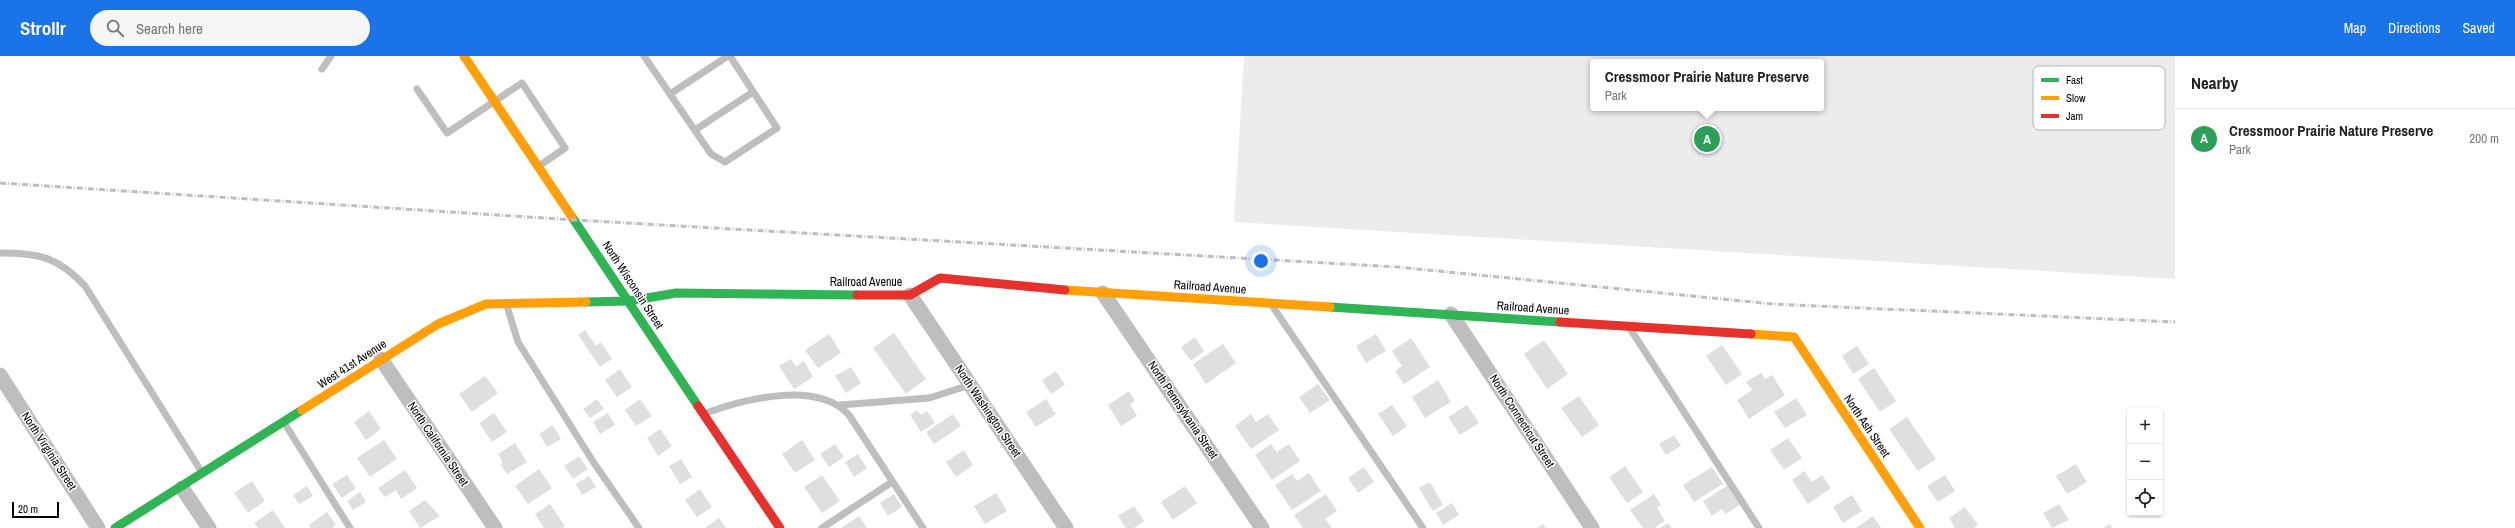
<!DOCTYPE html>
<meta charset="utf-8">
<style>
:root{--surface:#fff;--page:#f6f6f6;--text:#202124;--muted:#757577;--line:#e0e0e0;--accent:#1a73e8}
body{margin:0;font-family:"Archivo Narrow",sans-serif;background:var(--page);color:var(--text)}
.controls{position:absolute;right:12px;bottom:12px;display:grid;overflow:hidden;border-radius:4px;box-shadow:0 1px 3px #0004}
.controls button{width:36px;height:36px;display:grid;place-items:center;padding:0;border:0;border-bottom:1px solid var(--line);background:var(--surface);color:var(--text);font:20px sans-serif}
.scale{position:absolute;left:12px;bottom:10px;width:47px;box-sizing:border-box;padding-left:4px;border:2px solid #000;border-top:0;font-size:11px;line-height:14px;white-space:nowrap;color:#000;-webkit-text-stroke:3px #fff;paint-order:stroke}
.you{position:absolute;left:1261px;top:205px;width:14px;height:14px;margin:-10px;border:3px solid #fff;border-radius:50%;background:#1a73e8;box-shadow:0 0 0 6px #1a73e833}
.badge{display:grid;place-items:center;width:26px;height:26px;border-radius:50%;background:var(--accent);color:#fff;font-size:13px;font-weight:700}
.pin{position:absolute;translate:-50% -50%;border:2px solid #fff;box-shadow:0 1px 4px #0006}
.popup{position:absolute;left:1590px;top:3px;width:234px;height:52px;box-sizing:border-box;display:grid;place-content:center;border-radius:4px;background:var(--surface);filter:drop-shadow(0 1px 3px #0005);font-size:13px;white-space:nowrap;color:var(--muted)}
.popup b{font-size:15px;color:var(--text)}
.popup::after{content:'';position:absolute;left:50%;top:100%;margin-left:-8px;border:8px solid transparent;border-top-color:var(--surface)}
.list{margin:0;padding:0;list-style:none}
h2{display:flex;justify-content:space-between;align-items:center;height:52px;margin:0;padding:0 16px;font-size:17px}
h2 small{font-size:13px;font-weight:400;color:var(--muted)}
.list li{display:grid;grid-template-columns:26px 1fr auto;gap:12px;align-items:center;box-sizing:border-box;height:60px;padding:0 16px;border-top:1px solid var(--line)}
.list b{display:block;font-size:15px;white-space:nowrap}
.list p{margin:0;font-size:13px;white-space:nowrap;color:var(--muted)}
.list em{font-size:13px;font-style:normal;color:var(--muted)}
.icon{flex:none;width:22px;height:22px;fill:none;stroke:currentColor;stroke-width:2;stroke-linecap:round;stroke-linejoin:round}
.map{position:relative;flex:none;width:2175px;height:472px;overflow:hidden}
header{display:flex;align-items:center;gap:24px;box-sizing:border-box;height:56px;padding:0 20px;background:var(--accent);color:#fff}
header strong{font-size:19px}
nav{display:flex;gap:22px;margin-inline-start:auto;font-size:14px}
.search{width:280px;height:36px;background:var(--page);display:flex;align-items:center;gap:10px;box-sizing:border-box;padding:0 14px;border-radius:22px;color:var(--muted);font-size:15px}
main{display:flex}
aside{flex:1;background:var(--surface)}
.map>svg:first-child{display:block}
</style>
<header>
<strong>Strollr</strong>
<div class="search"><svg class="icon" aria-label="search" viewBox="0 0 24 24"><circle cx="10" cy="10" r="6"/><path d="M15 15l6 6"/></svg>Search here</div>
<nav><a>Map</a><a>Directions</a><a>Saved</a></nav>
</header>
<main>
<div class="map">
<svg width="2175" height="472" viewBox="0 0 2175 472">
<rect width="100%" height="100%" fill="#fff"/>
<path fill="#ececec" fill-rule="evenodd" d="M1244,0H2175V223L1234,166ZM1593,6H1821V52H1593Z"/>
<g fill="#dfdfdf">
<polygon points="585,274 596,290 601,286 612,303 600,311 578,279"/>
<polygon points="894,277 926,323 906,338 873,292"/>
<polygon points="829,278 841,297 818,312 805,294"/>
<polygon points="1376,278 1386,295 1366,307 1356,290"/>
<polygon points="1195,281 1204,295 1191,305 1181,291"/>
<polygon points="1411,282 1430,311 1404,328 1395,315 1402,310 1392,295"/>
<polygon points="1544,284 1568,318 1547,333 1524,298"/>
<polygon points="1223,288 1236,307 1206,328 1193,308"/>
<polygon points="1722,289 1742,318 1726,329 1706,300"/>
<polygon points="1857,290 1869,308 1853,318 1842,300"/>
<polygon points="791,303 796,311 804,305 813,321 794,333 779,310"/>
<polygon points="851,311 861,327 846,337 835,320"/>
<polygon points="1874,312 1896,345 1880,356 1858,323"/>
<polygon points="620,313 632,331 617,341 605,324"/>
<polygon points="1056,315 1065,329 1051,338 1042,324"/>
<polygon points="1761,317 1765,323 1772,319 1785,339 1749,363 1737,344 1752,334 1746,326"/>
<polygon points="485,320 498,337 472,356 459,338"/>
<polygon points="1438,324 1451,346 1425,362 1412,341"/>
<polygon points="1318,328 1330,344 1310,357 1299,341"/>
<polygon points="1129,335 1135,345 1130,348 1137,360 1121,370 1108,349"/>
<polygon points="1579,340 1599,369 1582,381 1561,352"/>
<polygon points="1796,342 1807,359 1785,372 1774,356"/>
<polygon points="597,343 604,353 590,362 583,353"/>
<polygon points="640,343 652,360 636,370 625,354"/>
<polygon points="1046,343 1056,358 1036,371 1026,356"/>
<polygon points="1392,349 1407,370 1393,380 1378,358"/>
<polygon points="1467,349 1479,367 1460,379 1448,361"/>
<polygon points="917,354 921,359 927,355 935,367 921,376 910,359"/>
<polygon points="369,355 381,373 366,384 354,366"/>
<polygon points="494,357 507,376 492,386 479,367"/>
<polygon points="608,357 615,369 600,378 593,366"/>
<polygon points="953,358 961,370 934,388 926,376"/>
<polygon points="1251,358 1256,366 1268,358 1279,374 1251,393 1235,370"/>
<polygon points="1907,361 1936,403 1918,415 1889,373"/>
<polygon points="553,369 561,383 547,391 539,378"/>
<polygon points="660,373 672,390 658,400 647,382"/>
<polygon points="1674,379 1681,390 1666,399 1659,388"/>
<polygon points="1788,382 1802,402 1784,414 1770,394"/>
<polygon points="384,384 397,403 370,421 357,402"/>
<polygon points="802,384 815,404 795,417 782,398"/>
<polygon points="515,387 527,406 507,418 500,408 503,406 498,398"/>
<polygon points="835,388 844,401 829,411 820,398"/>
<polygon points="1271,388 1277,396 1289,388 1300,405 1272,424 1255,399"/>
<polygon points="964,394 973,409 956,421 946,406"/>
<polygon points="858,398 867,412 854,421 845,406"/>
<polygon points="579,400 588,413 573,423 564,410"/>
<polygon points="681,403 692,421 680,428 669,410"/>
<polygon points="2076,408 2087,426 2067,438 2056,420"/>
<polygon points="1625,410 1643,436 1627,447 1609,421"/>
<polygon points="1364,411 1374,426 1358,437 1348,422"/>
<polygon points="1712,411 1723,428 1694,446 1683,429"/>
<polygon points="539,413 552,432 528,448 515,430"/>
<polygon points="405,414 417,432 401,443 396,434 385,441 378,432"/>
<polygon points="1804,415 1812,426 1822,419 1831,432 1808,448 1792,424"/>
<polygon points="1309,417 1321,435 1292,454 1275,429 1292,418 1297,425"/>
<polygon points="347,419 356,432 342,442 332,428"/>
<polygon points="822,419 840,445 822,457 804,431"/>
<polygon points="1945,419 1955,435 1938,446 1927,430"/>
<polygon points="589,420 596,431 582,439 576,428"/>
<polygon points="252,425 265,445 248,457 234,437"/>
<polygon points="1430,426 1443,449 1433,455 1419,432"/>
<polygon points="1728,429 1740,449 1725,458 1722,453 1712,460 1703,445"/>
<polygon points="307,430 313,440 299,448 293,439"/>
<polygon points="1185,430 1197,447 1173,464 1161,446"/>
<polygon points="700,433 712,451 697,461 685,444"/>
<polygon points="360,436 366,446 353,454 347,445"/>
<polygon points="996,437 1007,455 985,468 974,450"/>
<polygon points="894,438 902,451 888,460 880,447"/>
<polygon points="1326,438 1337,455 1325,463 1332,472 1303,472 1294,459"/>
<polygon points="1654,438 1661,449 1657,452 1665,465 1654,472 1643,472 1630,454"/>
<polygon points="1852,439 1862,455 1843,467 1833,451"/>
<polygon points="425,444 440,460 420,472 409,455"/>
<polygon points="1452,447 1459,459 1443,469 1436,457"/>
<polygon points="550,448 565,470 562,472 544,472 535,458"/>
<polygon points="2059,448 2069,464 2052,472 2043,457"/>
<polygon points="1134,450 1144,465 1134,472 1126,472 1118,460"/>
<polygon points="1965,451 1978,469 1974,472 1955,472 1949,462"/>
<polygon points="273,454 285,472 258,472 254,467"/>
<polygon points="327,456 336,469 332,472 311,472 309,469"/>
<polygon points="859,460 867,472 841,472"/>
<polygon points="1873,460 1881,472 1856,472"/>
<polygon points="719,462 726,472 705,472"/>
<polygon points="1668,467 1672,472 1660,472"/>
<polygon points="1543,468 1546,472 1537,472"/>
<polygon points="2110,468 2112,472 2103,472"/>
</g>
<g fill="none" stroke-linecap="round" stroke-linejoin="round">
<g stroke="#bebebe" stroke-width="7">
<polyline points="644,0 711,98 725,106 777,72 730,0"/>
<polyline points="322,13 331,0"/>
<polyline points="417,33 447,77 522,27 565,92 539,110"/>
<polyline points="670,38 728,0"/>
<polyline points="695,74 753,36"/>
<path d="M0,197C39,197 58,201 85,230L201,415"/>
<polyline points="507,250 518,286 594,407 639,472"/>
<polyline points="1273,251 1423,472"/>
<polyline points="1631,274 1759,472"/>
<polyline points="840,349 929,342 970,329"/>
<path d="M706,357C745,343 817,324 849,359L923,472"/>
<polyline points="285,368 350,472"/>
<polyline points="822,472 892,426"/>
</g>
<g stroke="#bebebe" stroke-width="15">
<polyline points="1103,237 1262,472"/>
<polyline points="910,239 1066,472"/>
<polyline points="1451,258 1592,472"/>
<polyline points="381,303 495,472"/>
<polyline points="0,319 98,472"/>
<polyline points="182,432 209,472"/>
</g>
<g stroke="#30b455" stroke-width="9">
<polyline points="572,161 698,350"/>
<polyline points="586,246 629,245 676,237 857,239"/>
<polyline points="1330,251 1560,266"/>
<polyline points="115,472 302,354"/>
</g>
<g stroke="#ff9f0a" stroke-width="9">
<polyline points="464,0 572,161"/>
<polyline points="1065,234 1330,251"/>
<polyline points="1751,278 1794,281 1920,472"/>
<polyline points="302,354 438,268 486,248 586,246"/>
</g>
<g stroke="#e5322d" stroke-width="9">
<polyline points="857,239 910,239 940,222 1065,234"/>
<polyline points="1560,266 1751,278"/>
<polyline points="698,350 780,472"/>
</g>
<polyline stroke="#bebebe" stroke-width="3" stroke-dasharray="6 2 1 2" stroke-linecap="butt" points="0,127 575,164 1397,211 1773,248 2175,266"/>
</g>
<g text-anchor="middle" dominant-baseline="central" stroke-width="3" stroke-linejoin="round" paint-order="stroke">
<g font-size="12" fill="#000" stroke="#fff">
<text x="866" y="226">Railroad Avenue</text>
<text transform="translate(633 229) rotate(57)">North Wisconsin Street</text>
<text transform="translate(1210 231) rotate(4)">Railroad Avenue</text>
<text transform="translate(1533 252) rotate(4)">Railroad Avenue</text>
<text transform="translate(352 308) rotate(-33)">West 41st Avenue</text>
<text transform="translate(1183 354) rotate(56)">North Pennsylvania Street</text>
<text transform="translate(988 355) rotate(56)">North Washington Street</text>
<text transform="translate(1522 365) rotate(57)">North Connecticut Street</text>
<text transform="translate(1867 370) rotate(56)">North Ash Street</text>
<text transform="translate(438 388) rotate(56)">North California Street</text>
<text transform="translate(49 395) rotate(57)">North Virginia Street</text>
</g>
</g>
<rect x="2033" y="10" width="132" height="64" rx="6" fill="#fff" stroke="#b2b2b2" stroke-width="1"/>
<rect x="2041" y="22" width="18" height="4" fill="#30b455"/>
<rect x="2041" y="40" width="18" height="4" fill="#ff9f0a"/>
<rect x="2041" y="58" width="18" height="4" fill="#e5322d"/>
<g font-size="11" fill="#000">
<text x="2066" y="28">Fast</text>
<text x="2066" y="46">Slow</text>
<text x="2066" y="64">Jam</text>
</g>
</svg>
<div class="controls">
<button>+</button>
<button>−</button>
<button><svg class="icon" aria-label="locate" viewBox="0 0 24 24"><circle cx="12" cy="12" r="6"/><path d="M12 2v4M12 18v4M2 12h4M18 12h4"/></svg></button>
</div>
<div class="scale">20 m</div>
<div class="you"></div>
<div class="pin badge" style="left:1707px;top:83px;background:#2e9e5b">A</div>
<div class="popup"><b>Cressmoor Prairie Nature Preserve</b>Park</div>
</div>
<aside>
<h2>Nearby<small></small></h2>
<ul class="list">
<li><span class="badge" style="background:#2e9e5b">A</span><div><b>Cressmoor Prairie Nature Preserve</b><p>Park</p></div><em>200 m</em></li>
</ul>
</aside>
</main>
